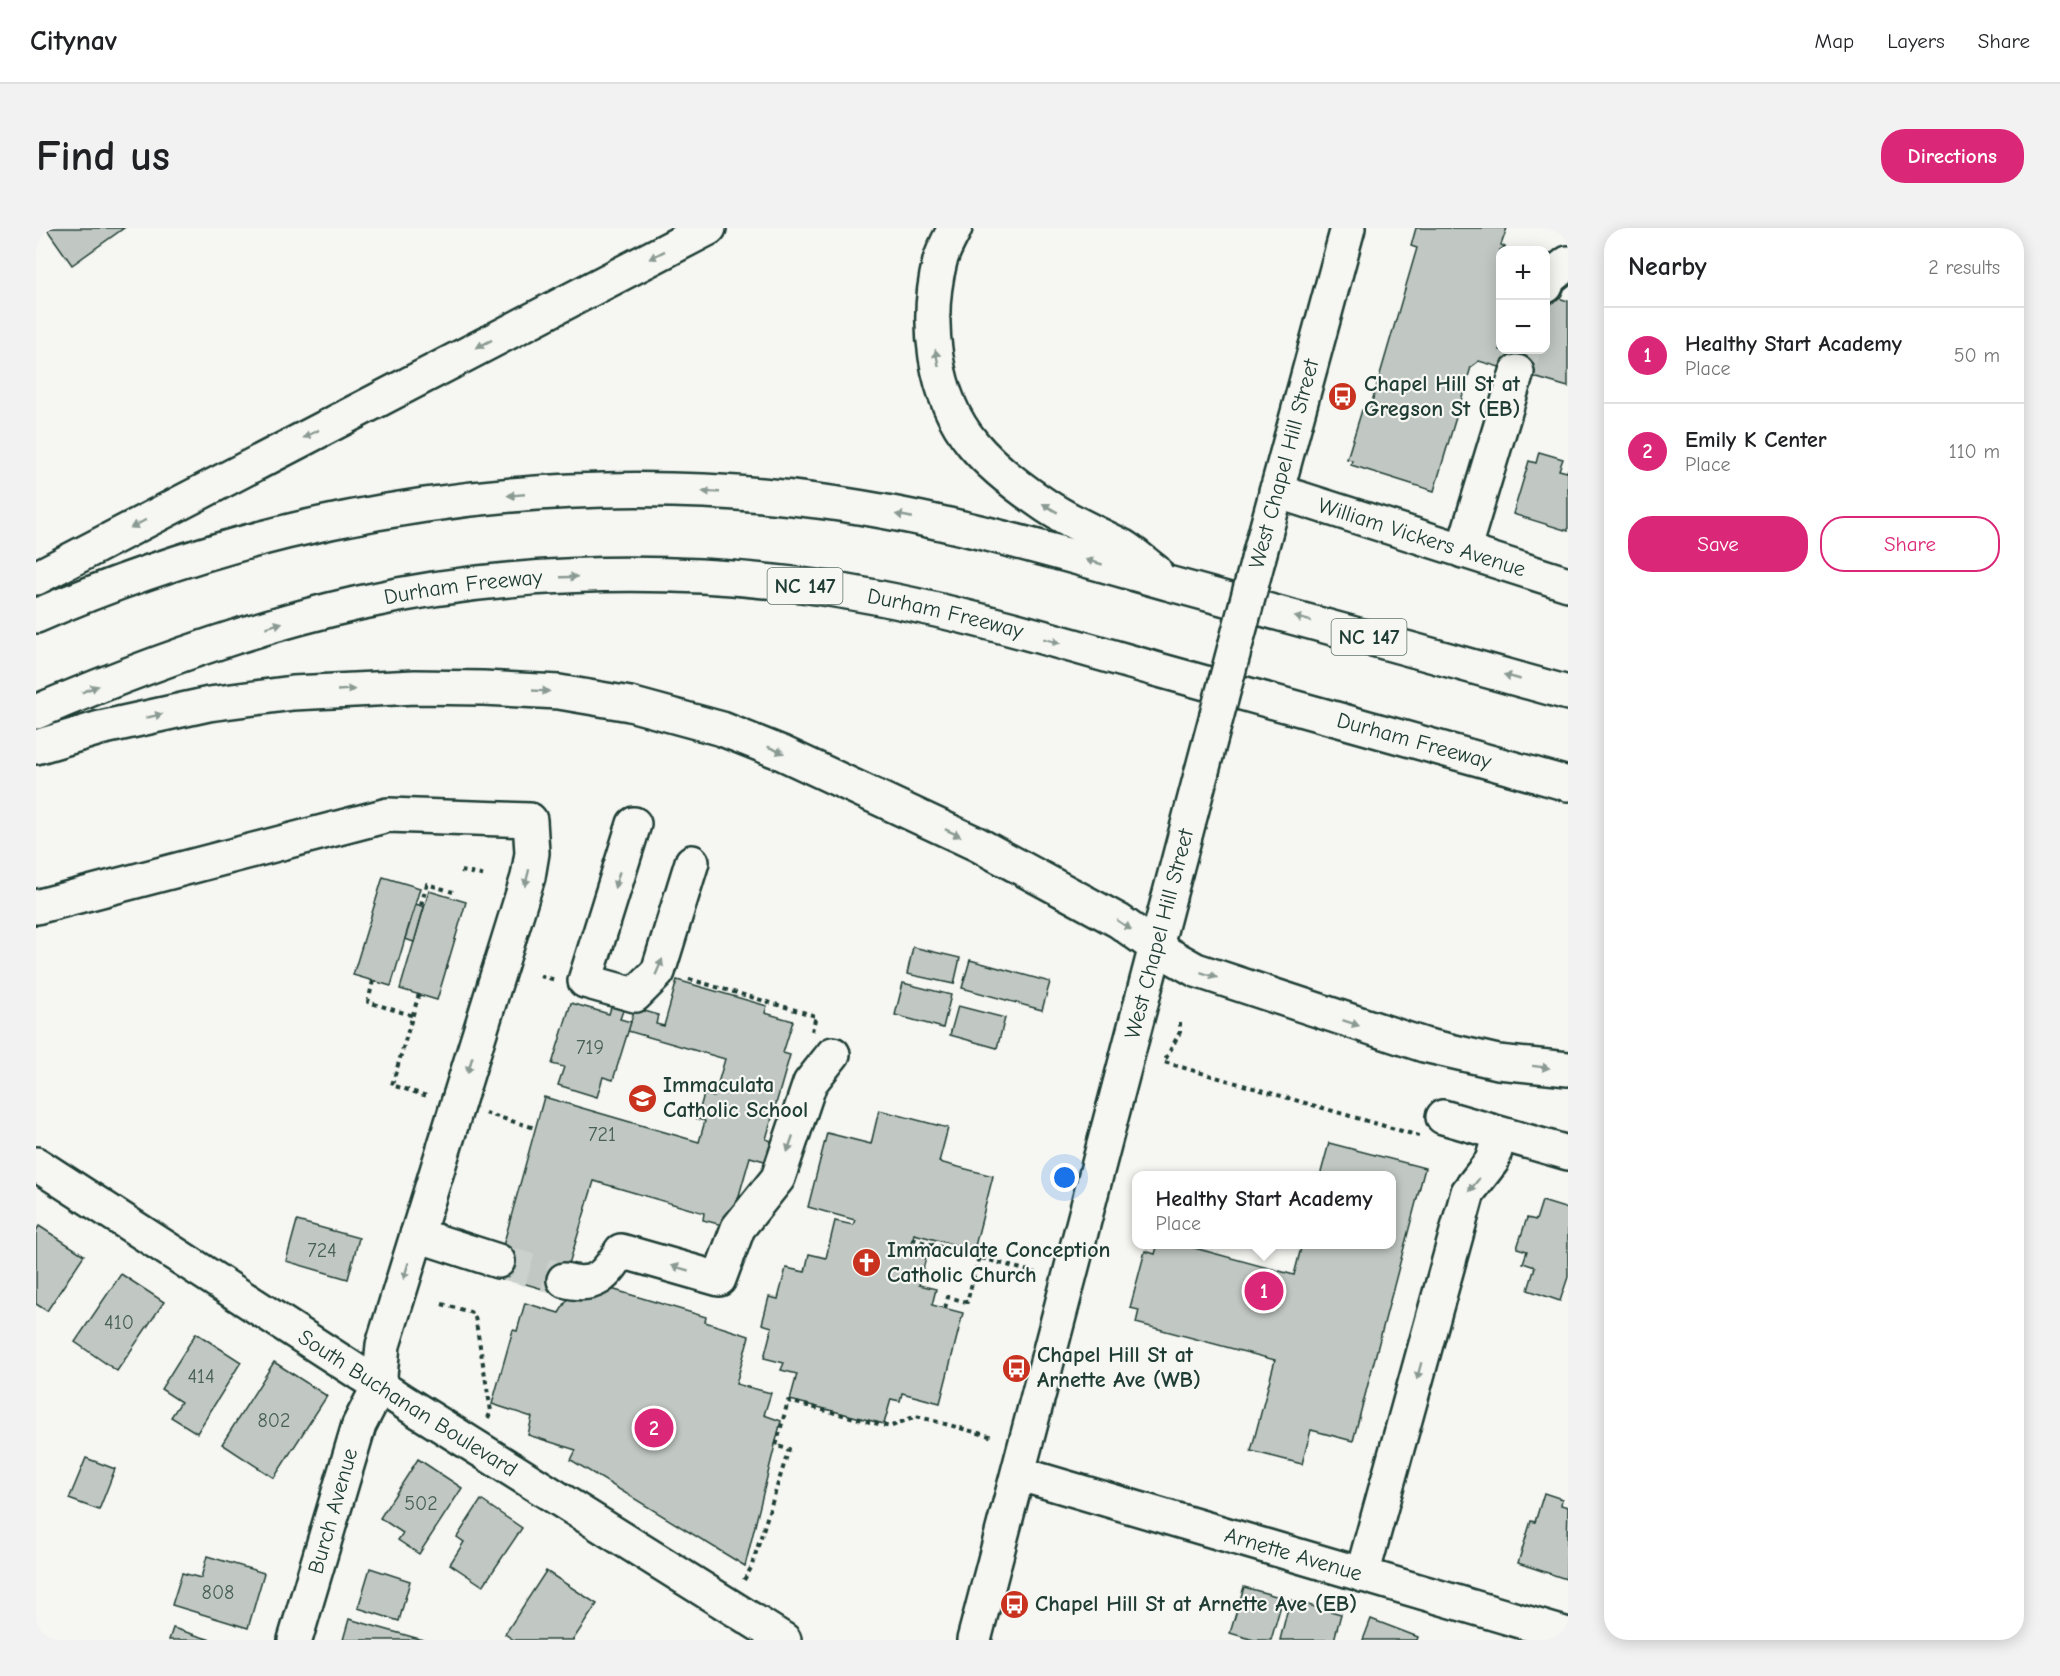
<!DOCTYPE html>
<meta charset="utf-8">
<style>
:root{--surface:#fff;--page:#f2f2f2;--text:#202124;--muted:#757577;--line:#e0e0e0;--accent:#db2777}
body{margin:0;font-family:"Comic Neue",sans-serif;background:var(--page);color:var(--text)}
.controls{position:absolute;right:18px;top:18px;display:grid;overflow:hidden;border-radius:12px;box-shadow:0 3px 15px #0003}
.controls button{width:54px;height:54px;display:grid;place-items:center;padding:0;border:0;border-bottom:2px solid var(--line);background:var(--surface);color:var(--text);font:30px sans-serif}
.you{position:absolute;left:1029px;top:950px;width:21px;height:21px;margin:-15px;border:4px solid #fff;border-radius:50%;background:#1a73e8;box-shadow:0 0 0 9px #1a73e833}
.badge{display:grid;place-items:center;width:39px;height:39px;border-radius:50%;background:var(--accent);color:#fff;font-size:20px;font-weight:700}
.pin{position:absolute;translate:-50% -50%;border:3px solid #fff;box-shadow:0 2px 6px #0006}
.popup{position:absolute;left:1096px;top:943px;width:264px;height:78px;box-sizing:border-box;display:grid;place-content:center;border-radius:12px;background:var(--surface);filter:drop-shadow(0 2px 4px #0005);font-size:20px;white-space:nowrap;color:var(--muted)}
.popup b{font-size:22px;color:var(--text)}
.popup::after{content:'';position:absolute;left:50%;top:100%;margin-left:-12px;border:12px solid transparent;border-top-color:var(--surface)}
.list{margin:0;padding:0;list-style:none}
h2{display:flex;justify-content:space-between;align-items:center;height:78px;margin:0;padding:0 24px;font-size:26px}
h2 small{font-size:20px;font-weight:400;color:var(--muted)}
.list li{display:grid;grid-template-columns:39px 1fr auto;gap:18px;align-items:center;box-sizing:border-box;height:96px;padding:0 24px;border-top:2px solid var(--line)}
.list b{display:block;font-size:22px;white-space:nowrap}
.list p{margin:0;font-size:20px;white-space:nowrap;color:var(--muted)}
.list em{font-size:20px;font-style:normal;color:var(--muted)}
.actions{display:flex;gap:12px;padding:18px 24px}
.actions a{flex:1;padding:14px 0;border:2px solid var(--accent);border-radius:24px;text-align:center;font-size:21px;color:var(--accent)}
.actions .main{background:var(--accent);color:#fff}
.map{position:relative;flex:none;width:1532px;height:1412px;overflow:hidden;border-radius:24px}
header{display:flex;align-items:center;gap:36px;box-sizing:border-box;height:84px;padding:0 30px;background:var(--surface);border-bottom:2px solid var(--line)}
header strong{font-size:28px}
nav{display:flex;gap:33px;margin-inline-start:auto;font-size:21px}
.intro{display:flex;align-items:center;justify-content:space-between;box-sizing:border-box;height:144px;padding:0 36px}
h1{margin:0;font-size:42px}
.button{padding:15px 27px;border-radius:24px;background:var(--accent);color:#fff;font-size:21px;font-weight:700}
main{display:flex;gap:36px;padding:0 36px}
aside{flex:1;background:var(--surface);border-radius:24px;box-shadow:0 3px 15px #0003}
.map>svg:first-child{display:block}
</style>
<header>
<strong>Citynav</strong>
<nav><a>Map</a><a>Layers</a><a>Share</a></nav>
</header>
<div class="intro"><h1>Find us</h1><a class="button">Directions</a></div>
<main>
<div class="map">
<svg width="1532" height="1412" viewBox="0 0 1532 1412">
<rect width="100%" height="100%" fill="#f6f6f2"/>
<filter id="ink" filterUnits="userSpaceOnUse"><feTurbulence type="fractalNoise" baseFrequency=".0167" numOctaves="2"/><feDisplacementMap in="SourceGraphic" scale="12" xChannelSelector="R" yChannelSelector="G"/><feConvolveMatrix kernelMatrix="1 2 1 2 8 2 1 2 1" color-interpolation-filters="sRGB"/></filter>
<g filter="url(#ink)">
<g fill="#c1c8c3" stroke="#1f3d34" stroke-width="1.5">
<polygon points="10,0 88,0 36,37"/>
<polygon points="1380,0 1471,0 1465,17 1469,19 1464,22 1464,122 1510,122 1510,66 1532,73 1532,159 1443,133 1435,139 1398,263 1315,237 1316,232 1311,231 1326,182 1333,184 1381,20 1375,18"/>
<polygon points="1503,224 1527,231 1523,242 1531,244 1532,241 1532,303 1477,286 1493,233 1500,235"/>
<polygon points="347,649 384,660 355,758 317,747"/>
<polygon points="393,663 430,674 401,772 364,761"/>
<polygon points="380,676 388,679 378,714 369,711"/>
<polygon points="877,719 924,730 918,756 871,746"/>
<polygon points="934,732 1014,754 1006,782 926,760"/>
<polygon points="641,752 731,778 729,785 757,793 747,825 754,827 730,911 738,914 732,934 714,929 694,999 667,992 668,985 558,953 524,1066 459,1047 508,869 663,914 669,893 661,891 668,866 678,869 689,831 592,803 599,780 622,787 620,796 628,798"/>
<polygon points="867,755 915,767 907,800 859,787"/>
<polygon points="535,775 573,786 576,776 588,780 584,791 595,794 577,852 567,849 561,869 522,857 528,839 516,836"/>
<polygon points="922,778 969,790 961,820 914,807"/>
<polygon points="843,882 912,900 903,934 957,948 938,1022 878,1006 875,1017 892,1022 883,1057 900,1061 896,1077 927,1085 904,1175 866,1165 864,1173 855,1171 848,1196 754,1172 761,1146 745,1142 748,1135 728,1130 736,1099 726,1096 733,1069 742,1071 750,1040 769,1044 773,1026 790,1030 799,993 817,997 819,992 772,979 791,905 835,916"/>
<polygon points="1293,915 1389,940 1317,1213 1275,1202 1266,1236 1215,1223 1239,1132 1100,1095 1103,1082 1094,1080 1109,1023 1119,1026 1122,1016 1144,1016 1258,1047 1266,1016 1356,1016 1356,948 1284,948"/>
<polygon points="1506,973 1532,981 1532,1049 1524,1073 1492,1062 1499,1039 1487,1035 1491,1023 1481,1020 1491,990 1500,992"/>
<polygon points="261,993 323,1010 312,1051 250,1033"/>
<polygon points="3,998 48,1027 11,1083 0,1076 0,1003"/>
<polygon points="85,1046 128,1074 81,1143 39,1114"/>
<polygon points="544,1057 571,1065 572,1060 670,1089 669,1094 713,1108 700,1156 735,1165 728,1187 745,1193 709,1338 535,1232 540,1222 492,1207 496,1189 456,1176 477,1102 481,1103 489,1075 523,1085 538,1061"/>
<polygon points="160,1105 205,1134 161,1205 135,1189 145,1174 125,1161"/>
<polygon points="238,1134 291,1168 238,1250 186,1216"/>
<polygon points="50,1230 79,1241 63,1282 33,1271"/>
<polygon points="382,1231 426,1260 383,1326 362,1312 367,1305 344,1290"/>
<polygon points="1508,1265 1526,1271 1525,1277 1532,1279 1530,1351 1482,1335 1495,1293 1499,1294"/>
<polygon points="445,1272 486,1300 447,1358 414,1336 428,1314 421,1309"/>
<polygon points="171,1328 228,1345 212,1400 136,1377 146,1345 165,1350"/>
<polygon points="334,1340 374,1353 363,1393 322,1380"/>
<polygon points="510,1343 561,1376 537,1412 478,1412 469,1406"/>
<polygon points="1208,1359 1247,1370 1235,1412 1218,1412 1194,1405"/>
<polygon points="1254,1372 1305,1386 1298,1412 1244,1412"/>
<polygon points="313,1391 387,1412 307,1412"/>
<polygon points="1335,1391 1382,1409 1381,1412 1327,1412"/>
<polygon points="137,1400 175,1412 133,1412"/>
</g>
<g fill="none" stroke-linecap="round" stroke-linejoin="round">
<g stroke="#cbd1cc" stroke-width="33" stroke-dasharray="33 16" stroke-linecap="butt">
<polyline points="1481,144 1488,122"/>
<polyline points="462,1033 528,1052"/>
</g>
<defs>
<g id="minor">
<polyline points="1510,58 1513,50 1532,35"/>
<path id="s1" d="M1240,263L1532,356"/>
<polyline points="1427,323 1481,144"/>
<polyline points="598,596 549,753 599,767 622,744 656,634"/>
<polyline points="0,679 352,587 494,592 496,625 492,649 347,1117 343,1158 323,1197 259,1412"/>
<polyline points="1407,889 1532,925"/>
<path id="s2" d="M0,936L368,1174L748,1412"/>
<polyline points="381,1007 462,1033"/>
<path d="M528,1052C560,1061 570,1047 585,1023L683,1051L702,1000L742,950L774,855L797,826"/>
<path id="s3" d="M984,1246L1532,1407"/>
<polyline points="1326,1347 1432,964 1456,933 1464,906"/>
</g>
<g id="major">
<polyline points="1222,332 1312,0"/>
<path id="s4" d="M938,1412L1166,543"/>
</g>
<g id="highway">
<path d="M919,0C914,10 907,22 904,33C889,92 897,168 937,216C956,239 981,258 1006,275C1031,293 1059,304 1086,318C1098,325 1108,335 1119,343"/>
<polyline points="0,350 673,0"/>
<path d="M0,388C246,281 522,238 789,274C907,290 1021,324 1135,356C1267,392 1400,428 1532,465"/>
<path id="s5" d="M0,484C105,439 211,400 323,375C462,344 615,339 757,356C880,371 1000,407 1119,441C1257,479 1394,517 1532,556"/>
<polyline points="0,519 64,500 173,476 257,465 379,459 447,460 523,464 594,476 686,501 746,525 941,616 1083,693 1121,720 1160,742 1388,817 1462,834 1532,841"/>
</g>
</defs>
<use href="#minor" stroke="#1f3d34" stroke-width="38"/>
<use href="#major" stroke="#1f3d34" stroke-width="38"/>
<use href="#highway" stroke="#1f3d34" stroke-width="38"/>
<g stroke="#1f3d34" stroke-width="4" stroke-dasharray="4.5 4.5" stroke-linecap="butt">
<polyline points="425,643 450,648"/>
<polyline points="385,677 391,656 417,664"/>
<polyline points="504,748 520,752"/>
<polyline points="653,751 780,788 776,803"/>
<polyline points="337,753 332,774 378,788"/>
<polyline points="383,766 356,857 391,868"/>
<polyline points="1144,794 1144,804 1128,834 1383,908"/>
<polyline points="449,885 499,900"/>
<polyline points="876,1011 1000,1045"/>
<polyline points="406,1076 434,1084 439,1089 455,1183 452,1190"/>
<polyline points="909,1080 912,1069 931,1074 943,1029"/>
<polyline points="708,1352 715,1340 753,1221 740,1218 752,1173 854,1199 880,1188 957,1209"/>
</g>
<use href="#minor" stroke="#f6f6f2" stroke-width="33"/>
<use href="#major" stroke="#f6f6f2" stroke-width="33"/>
<use href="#highway" stroke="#f6f6f2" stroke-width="33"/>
<defs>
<polyline id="major-bridge" points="1166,543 1222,332"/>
</defs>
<use href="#major-bridge" stroke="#1f3d34" stroke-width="38" stroke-linecap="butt"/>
<use href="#major-bridge" stroke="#f6f6f2" stroke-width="33"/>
</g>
<defs><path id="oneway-solid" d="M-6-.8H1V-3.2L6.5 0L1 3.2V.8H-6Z" transform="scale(1.5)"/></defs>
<g fill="#8a9a93">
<use href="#oneway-solid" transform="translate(621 27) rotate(153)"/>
<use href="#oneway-solid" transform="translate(448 116) rotate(153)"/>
<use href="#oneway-solid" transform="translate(901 130) rotate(-101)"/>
<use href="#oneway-solid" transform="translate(275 206) rotate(153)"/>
<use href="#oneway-solid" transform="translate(675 264) rotate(-178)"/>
<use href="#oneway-solid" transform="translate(480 267) rotate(175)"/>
<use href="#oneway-solid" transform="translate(1014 280) rotate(-149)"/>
<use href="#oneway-solid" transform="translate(868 288) rotate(-169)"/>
<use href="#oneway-solid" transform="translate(102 296) rotate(152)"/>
<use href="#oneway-solid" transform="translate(1058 334) rotate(-164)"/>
<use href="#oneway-solid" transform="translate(533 349) rotate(-2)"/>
<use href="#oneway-solid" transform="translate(1267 391) rotate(-165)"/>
<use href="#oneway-solid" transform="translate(238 397) rotate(-17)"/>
<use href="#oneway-solid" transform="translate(1016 413) rotate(15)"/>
<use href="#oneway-solid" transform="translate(1476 449) rotate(-164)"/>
<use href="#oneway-solid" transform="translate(54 461) rotate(-23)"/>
<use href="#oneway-solid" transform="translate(310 462) rotate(-3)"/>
<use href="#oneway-solid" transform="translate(505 463) rotate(3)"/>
<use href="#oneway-solid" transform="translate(118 488) rotate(-13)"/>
<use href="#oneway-solid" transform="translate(740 522) rotate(22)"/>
<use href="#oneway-solid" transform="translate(917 605) rotate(25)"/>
<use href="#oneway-solid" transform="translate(491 650) rotate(104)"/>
<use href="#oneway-solid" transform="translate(581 652) rotate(107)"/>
<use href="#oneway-solid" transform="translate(1088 697) rotate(34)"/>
<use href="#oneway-solid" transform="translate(623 739) rotate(-67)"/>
<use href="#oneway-solid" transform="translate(1173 747) rotate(18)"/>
<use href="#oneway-solid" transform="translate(1315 795) rotate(19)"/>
<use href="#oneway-solid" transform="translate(434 837) rotate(107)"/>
<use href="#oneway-solid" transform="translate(1505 839) rotate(7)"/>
<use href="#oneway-solid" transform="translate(754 916) rotate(109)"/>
<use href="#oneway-solid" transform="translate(1438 957) rotate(129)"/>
<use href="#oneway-solid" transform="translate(644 1040) rotate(-164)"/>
<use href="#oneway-solid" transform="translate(370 1043) rotate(107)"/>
<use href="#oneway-solid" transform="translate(1383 1143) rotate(105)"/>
</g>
</g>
<defs>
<symbol id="bus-disc" viewBox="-11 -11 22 22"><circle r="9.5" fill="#c8321e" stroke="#f6f6f2"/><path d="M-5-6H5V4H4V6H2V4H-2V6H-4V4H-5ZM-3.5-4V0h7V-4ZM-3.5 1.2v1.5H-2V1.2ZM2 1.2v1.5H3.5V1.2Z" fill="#fff"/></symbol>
<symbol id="school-disc" viewBox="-11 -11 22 22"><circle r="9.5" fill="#c8321e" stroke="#f6f6f2"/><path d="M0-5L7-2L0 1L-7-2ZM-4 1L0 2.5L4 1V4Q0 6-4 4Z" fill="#fff"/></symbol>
<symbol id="church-disc" viewBox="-11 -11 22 22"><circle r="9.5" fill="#c8321e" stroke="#f6f6f2"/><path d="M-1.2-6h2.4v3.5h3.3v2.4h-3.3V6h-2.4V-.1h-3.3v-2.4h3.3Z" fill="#fff"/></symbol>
</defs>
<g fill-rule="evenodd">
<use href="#bus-disc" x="1290" y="152" width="33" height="33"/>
<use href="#school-disc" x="590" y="854" width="33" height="33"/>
<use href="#church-disc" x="814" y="1018" width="33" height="33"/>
<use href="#bus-disc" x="964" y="1124" width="33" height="33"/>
<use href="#bus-disc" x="962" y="1360" width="33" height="33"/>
</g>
<g text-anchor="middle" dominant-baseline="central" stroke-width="4.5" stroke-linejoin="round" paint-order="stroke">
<g font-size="20" fill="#486058">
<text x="554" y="819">719</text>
<text x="566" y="906">721</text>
<text x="286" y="1022">724</text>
<text x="83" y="1094">410</text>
<text x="165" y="1148">414</text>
<text x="238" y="1192">802</text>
<text x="385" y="1275">502</text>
<text x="182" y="1364">808</text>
</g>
<g fill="#f6f6f2" stroke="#60746d" stroke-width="1.5">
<rect x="731.5" y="340" width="75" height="36" rx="4.5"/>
<rect x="1295.5" y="391" width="75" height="36" rx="4.5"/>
</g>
<g font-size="21" font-weight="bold" fill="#1f3d34">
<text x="769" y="358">NC 147</text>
<text x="1333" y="409">NC 147</text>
</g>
<g font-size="22" font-weight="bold" fill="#1f3d34" stroke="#f6f6f2" text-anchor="start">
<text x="1328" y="156">Chapel Hill St at<tspan x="1328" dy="25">Gregson St (EB)</tspan></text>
<text x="627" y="857">Immaculata<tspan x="627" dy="25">Catholic School</tspan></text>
<text x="851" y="1022">Immaculate Conception<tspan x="851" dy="25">Catholic Church</tspan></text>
<text x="1001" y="1127">Chapel Hill St at<tspan x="1001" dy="25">Arnette Ave (WB)</tspan></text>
<text x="999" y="1376">Chapel Hill St at Arnette Ave (EB)</text>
</g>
<g font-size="22" fill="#1f3d34" stroke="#f6f6f2">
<text transform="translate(1248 236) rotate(-75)">West Chapel Hill Street</text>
<text stroke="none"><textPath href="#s1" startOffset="153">William Vickers Avenue</textPath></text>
<text stroke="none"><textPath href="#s5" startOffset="447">Durham Freeway</textPath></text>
<text stroke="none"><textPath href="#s5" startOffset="933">Durham Freeway</textPath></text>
<text stroke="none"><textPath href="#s5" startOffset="1419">Durham Freeway</textPath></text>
<text stroke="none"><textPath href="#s4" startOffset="730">West Chapel Hill Street</textPath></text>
<text stroke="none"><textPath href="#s2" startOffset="442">South Buchanan Boulevard</textPath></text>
<text transform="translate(297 1283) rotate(-74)">Burch Avenue</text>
<text stroke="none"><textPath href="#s3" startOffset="285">Arnette Avenue</textPath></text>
</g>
</g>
</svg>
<div class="controls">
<button>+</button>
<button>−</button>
</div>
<div class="you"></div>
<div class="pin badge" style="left:1228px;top:1063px">1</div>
<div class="popup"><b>Healthy Start Academy</b>Place</div>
<div class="pin badge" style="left:618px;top:1200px">2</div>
</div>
<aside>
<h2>Nearby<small>2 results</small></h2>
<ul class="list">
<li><span class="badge">1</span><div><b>Healthy Start Academy</b><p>Place</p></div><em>50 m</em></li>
<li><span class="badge">2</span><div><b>Emily K Center</b><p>Place</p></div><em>110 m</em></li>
</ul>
<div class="actions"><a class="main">Save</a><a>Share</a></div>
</aside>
</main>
